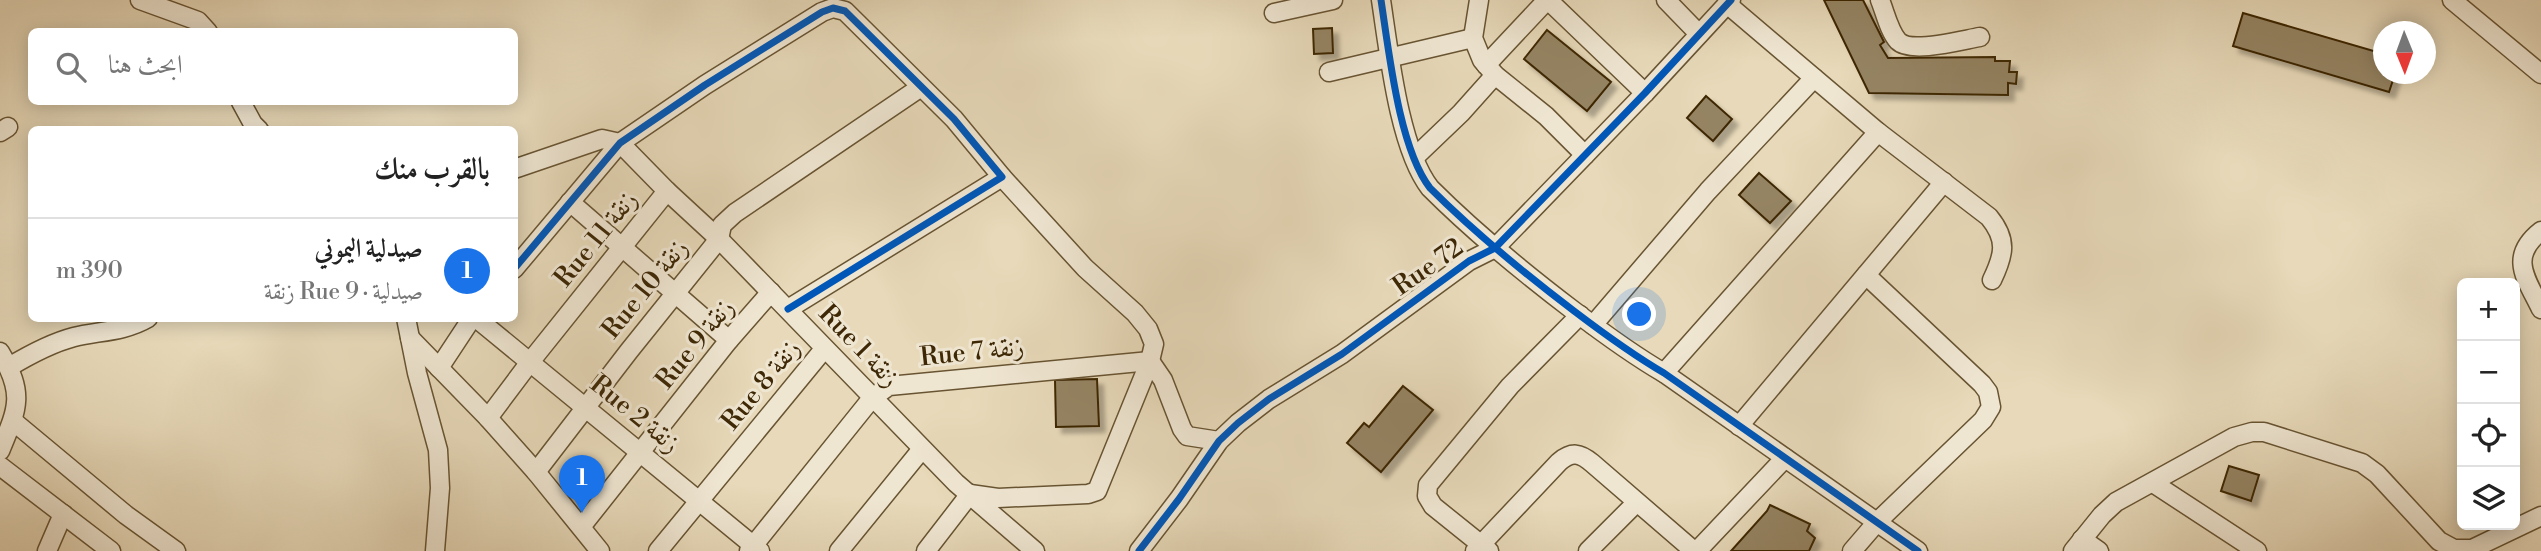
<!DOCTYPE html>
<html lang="ar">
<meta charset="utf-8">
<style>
:root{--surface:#fff;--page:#f2f2f2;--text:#222;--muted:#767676;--line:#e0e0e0;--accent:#1a73e8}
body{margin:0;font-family:"Libre Bodoni",Amiri,serif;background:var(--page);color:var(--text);direction:rtl}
.controls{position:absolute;right:21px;bottom:21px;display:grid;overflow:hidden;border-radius:10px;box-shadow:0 4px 18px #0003}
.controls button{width:63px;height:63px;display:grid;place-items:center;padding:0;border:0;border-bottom:2px solid var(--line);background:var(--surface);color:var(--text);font:35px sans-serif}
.compass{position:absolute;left:2373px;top:21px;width:63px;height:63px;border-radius:50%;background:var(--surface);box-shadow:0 4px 18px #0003;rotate:179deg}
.you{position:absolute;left:1640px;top:315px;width:24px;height:24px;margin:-18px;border:5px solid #fff;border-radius:50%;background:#1a73e8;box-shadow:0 0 0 10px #1a73e833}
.badge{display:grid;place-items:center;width:46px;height:46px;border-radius:50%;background:var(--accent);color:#fff;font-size:23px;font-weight:700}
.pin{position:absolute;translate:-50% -58px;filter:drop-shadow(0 2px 4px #0008)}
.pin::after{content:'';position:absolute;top:37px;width:24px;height:21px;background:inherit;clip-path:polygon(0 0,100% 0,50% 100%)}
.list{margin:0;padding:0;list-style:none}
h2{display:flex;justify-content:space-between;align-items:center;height:91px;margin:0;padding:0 28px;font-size:30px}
h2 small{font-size:23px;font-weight:400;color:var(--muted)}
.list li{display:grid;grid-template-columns:46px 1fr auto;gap:21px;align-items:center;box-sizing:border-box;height:105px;padding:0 28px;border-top:2px solid var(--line)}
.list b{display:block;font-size:26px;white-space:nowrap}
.list p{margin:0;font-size:23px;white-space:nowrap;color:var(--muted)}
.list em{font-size:23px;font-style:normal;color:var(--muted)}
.icon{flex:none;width:38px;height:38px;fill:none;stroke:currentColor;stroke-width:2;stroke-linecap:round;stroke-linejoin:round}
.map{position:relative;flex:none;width:2541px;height:551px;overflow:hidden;direction:ltr}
.search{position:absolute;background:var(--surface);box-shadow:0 4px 18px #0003;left:28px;top:28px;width:490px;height:77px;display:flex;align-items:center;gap:18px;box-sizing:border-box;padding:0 24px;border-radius:10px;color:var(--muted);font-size:26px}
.panel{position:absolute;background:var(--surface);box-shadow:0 4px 18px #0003;left:28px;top:126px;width:490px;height:196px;border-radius:10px;direction:rtl}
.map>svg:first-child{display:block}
</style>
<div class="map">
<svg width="2541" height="551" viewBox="0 0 2541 551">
<defs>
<filter id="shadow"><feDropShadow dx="6" dy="6" stdDeviation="2" flood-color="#0004"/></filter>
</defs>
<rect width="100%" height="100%" fill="#e7d9b9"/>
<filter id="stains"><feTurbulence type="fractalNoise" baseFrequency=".00286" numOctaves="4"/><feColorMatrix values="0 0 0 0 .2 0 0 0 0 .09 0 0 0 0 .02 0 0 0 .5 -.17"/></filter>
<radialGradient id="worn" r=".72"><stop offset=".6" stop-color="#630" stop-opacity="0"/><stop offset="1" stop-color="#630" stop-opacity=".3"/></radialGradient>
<g fill="#958463" stroke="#3d2705" stroke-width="2" filter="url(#shadow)">
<polygon points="1824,0 1863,0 1884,42 1880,45 1888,58 1995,57 1995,61 2010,61 2009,72 2017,72 2016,84 2008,83 2008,95 1869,93"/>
<polygon points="2243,13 2384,54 2384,74 2395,74 2389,92 2233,46"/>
<polygon points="1332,28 1333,53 1314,54 1313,29"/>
<polygon points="1547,30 1611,82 1587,111 1524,59"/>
<polygon points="1706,96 1732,119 1713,141 1687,118"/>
<polygon points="1759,173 1791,201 1770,223 1739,195"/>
<polygon points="1097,379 1099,426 1056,427 1055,380"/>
<polygon points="1403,386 1433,410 1381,472 1347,443 1364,423 1369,427"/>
<polygon points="2229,466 2259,475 2251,501 2221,491"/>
<polygon points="1770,505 1810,524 1807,531 1815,538 1809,551 1731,551 1767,511"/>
</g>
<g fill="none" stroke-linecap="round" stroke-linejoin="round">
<defs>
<g id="street">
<polyline points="140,0 198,21 208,32"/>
<path d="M1381,0C1389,52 1399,148 1430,188C1475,233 1524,273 1574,311C1603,333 1633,355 1664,373L1918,551"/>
<polyline points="1479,0 1473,38 1482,60 1495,75 1546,116 1585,155"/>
<polyline points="1548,0 1645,93"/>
<polyline points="1666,0 1699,34"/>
<path d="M1880,0C1885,12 1889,31 1898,41C1911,54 1962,40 1980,37"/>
<polyline points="2452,0 2541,74"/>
<path d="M1727,4L1878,132L1989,217C2008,240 2004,255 1992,280"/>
<polyline points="1274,13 1333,0"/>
<polyline points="1486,65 1547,0"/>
<polyline points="1329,72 1473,38"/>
<polyline points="241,102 253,124 259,130"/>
<polyline points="0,132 8,127"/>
<polyline points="620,143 667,191 719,239 956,483 1035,551"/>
<polyline points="1415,157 1461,113 1495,75"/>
<polyline points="514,169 602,139 620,143"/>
<polyline points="570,202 729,340"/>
<path d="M2541,231C2508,257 2526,278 2541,309"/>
<polyline points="514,269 620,143 705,85 822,12 833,8 845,11 954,119 1002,177 788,309"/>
<polyline points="406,318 417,373 438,450 440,488 435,551"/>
<polyline points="476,318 760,551"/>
<polyline points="1593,325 1708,191 1814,78"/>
<polyline points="410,338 488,418 536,472 600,551"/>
<path d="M0,352C25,394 18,408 0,451"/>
<path d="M9,367C29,355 51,343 74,337C99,331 124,332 148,318"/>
<polyline points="439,368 472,318"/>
<polyline points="1664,373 1878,132"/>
<polyline points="488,418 530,362 667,191"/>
<polyline points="13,421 126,515 176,551"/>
<polyline points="1739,426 1944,182"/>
<polyline points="0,466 111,551"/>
<polyline points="536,472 629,351 719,239 722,225 735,213 921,87"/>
<polyline points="2153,483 2257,551"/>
<polyline points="970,494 998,498 1088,494 1097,491 1150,361 1154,344 1148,329 1135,313 1085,268 1002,177"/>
<polyline points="581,527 729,340 771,292"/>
<polyline points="2082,539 2099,551"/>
<polyline points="47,551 63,514"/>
<polyline points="658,551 824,349"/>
<polyline points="749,551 872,398 889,386 1150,361 1163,380 1182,429 1187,436 1219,441"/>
<polyline points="839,551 922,449"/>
<polyline points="926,551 970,494"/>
<polyline points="1139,551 1179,499 1219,441 1238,423 1269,399 1342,354 1469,261 1495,248 1645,93 1731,0"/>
<path d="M1475,551L1559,462C1572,451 1580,453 1592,463L1694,551"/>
<polyline points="1489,551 1433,506 1427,496 1428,485 1510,386 1580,315"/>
<polyline points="1588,551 1636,503"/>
<polyline points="1697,551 1785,458"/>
<polyline points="1852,551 1877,522 1983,420 1991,407 1988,392 1982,384 1866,275"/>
<polyline points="2073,551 2102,515 2116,502 2234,437 2252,432 2264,432 2362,463 2377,474 2439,541 2454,549 2472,549 2541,516"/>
</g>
</defs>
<use href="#street" stroke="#685432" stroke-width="21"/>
<use href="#street" stroke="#efe6d2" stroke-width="18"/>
<defs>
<g id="cycleway">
<path d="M1381,0C1389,52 1399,148 1430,188C1475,233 1524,273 1574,311C1603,333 1633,355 1664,373L1918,551"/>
<polyline points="514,269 620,143 705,85 822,12 833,8 845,11 954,119 1002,177 788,309"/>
<polyline points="1139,551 1179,499 1219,441 1238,423 1269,399 1342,354 1469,261 1495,248 1645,93 1731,0"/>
</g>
</defs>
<use href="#cycleway" stroke="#efe6d2" stroke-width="11"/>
<use href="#cycleway" stroke="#0057b8" stroke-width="7"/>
</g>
<g text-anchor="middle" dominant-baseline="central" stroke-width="6" stroke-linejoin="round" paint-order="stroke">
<g font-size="26" fill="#3d2705" stroke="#efe6d2">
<text transform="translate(596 239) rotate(-51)">Rue 11 زنقة</text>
<text transform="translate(1428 267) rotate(-35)">Rue 72</text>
<text transform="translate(645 289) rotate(-51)">Rue 10 زنقة</text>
<text transform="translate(695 344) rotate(-51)">Rue 9 زنقة</text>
<text transform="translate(859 346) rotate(46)">Rue 1 زنقة</text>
<text transform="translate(972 352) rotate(-6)">Rue 7 زنقة</text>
<text transform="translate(761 385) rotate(-51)">Rue 8 زنقة</text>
<text transform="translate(635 414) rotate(39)">Rue 2 زنقة</text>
</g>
</g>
<rect width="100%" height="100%" filter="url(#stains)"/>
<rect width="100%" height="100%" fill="url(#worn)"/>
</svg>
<div class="controls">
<button>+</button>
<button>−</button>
<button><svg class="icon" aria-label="locate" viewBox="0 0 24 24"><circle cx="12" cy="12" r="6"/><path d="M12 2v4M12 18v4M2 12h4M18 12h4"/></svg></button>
<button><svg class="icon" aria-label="layers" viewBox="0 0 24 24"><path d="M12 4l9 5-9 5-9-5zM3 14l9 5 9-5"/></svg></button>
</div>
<svg class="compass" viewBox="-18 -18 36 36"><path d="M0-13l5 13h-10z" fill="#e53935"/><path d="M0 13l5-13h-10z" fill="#767676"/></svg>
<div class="you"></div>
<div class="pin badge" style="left:582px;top:513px">1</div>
<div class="search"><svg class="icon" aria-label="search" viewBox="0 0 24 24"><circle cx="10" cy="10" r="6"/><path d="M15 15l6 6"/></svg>ابحث هنا</div>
<section class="panel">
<h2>بالقرب منك<small></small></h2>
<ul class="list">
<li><span class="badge">1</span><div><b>صيدلية اليموني</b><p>صيدلية · Rue 9 زنقة</p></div><em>390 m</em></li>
</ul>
</section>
</div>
